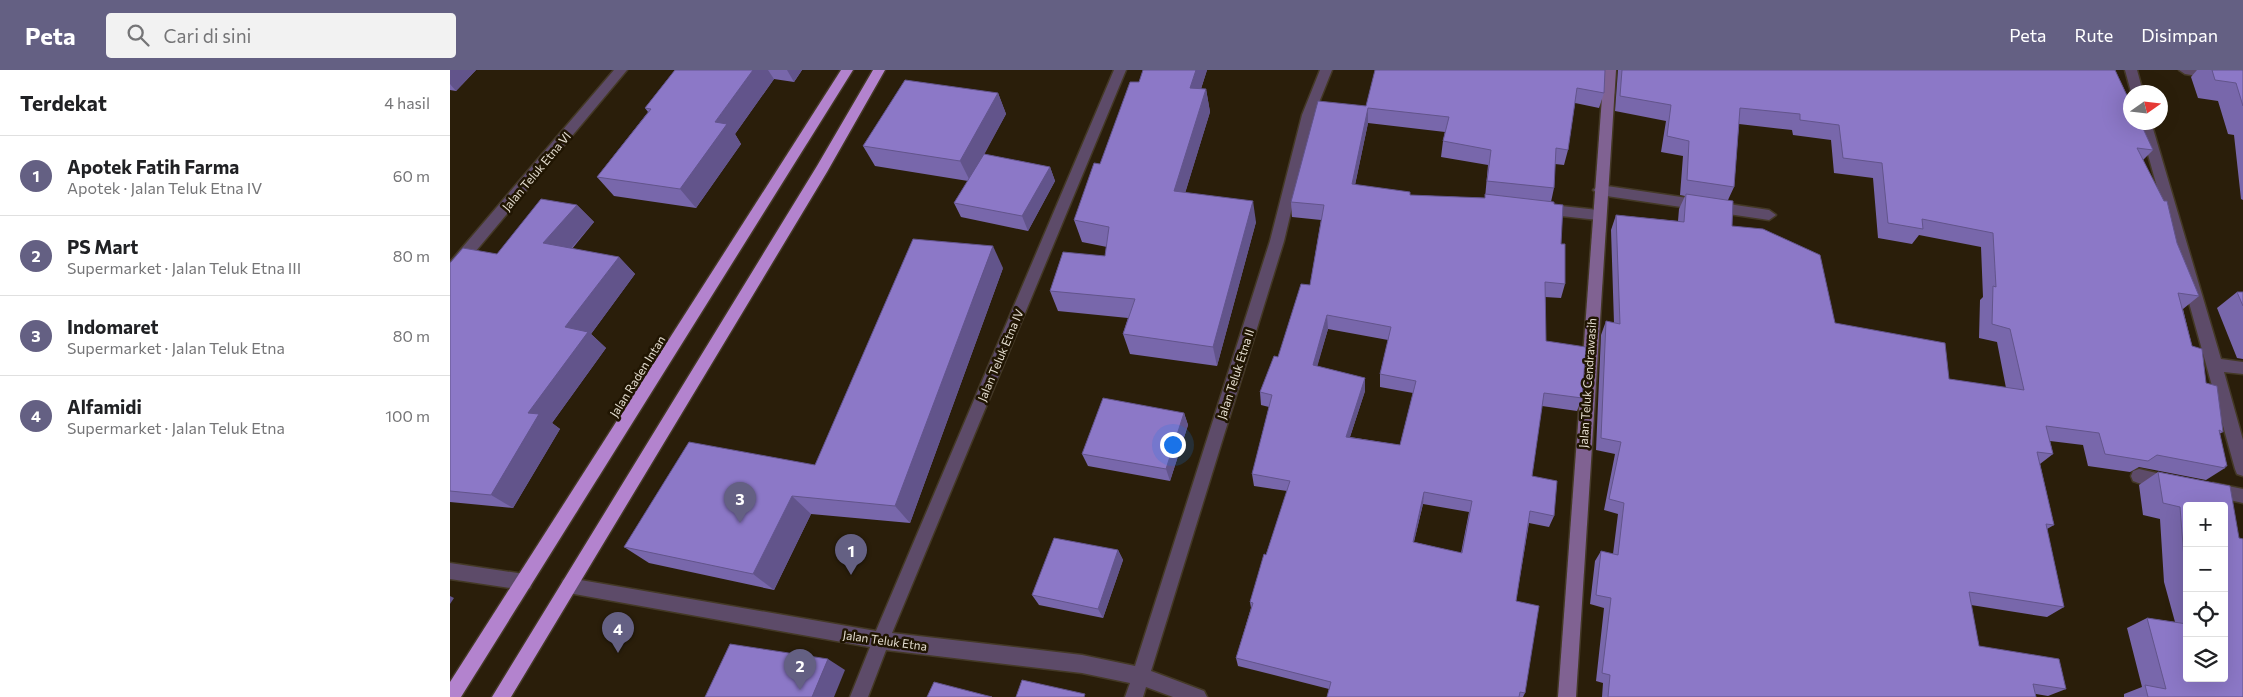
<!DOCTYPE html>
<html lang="id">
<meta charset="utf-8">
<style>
:root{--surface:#fff;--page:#f2f2f2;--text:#202124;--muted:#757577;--line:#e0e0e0;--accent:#646083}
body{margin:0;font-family:Commissioner,sans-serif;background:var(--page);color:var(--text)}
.controls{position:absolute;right:15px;bottom:15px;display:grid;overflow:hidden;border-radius:5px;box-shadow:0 5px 20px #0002}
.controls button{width:45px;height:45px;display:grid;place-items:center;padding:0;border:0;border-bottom:1px solid var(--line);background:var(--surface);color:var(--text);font:25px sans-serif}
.compass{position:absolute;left:1673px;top:15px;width:45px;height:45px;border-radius:50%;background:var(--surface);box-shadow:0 5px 20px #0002;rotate:76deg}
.you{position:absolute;left:722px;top:374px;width:18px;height:18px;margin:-12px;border:4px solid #fff;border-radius:50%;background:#1a73e8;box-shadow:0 0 0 8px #1a73e833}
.badge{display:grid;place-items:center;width:32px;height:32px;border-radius:50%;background:var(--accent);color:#fff;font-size:16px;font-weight:700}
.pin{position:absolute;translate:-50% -41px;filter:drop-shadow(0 1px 2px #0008)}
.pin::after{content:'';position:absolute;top:26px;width:18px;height:15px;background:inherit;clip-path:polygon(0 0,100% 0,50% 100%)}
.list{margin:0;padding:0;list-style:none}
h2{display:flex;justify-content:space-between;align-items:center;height:65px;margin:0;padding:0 20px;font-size:21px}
h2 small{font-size:16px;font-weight:400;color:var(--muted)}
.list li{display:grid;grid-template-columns:32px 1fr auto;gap:15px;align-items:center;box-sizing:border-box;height:80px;padding:0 20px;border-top:1px solid var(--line)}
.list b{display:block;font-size:19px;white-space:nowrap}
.list p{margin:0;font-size:16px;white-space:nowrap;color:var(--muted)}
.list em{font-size:16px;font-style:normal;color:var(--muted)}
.icon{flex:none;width:28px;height:28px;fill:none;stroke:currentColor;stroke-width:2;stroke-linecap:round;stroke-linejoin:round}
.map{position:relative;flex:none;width:1793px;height:627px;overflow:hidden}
header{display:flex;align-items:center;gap:30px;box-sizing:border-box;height:70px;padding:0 25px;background:var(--accent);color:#fff}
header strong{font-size:24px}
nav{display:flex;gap:28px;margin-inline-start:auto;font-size:18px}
.search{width:350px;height:45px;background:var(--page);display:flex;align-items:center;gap:12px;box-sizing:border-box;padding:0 18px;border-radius:5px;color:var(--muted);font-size:19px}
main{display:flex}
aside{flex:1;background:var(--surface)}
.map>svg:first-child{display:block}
</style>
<header>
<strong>Peta</strong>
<div class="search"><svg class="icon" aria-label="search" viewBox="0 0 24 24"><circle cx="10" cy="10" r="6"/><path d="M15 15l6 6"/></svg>Cari di sini</div>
<nav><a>Peta</a><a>Rute</a><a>Disimpan</a></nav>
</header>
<main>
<aside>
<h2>Terdekat<small>4 hasil</small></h2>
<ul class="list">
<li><span class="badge">1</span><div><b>Apotek Fatih Farma</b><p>Apotek · Jalan Teluk Etna IV</p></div><em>60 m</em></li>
<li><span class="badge">2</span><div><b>PS Mart</b><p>Supermarket · Jalan Teluk Etna III</p></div><em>80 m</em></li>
<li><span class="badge">3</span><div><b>Indomaret</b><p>Supermarket · Jalan Teluk Etna</p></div><em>80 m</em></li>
<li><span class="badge">4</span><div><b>Alfamidi</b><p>Supermarket · Jalan Teluk Etna</p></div><em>100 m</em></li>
</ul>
</aside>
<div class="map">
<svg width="1793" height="627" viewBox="0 0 1793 627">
<rect width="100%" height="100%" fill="#2a1e0a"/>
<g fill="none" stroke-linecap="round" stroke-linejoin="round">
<defs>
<polygon id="lane" points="1093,134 1148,140 1155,145 1148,150 1093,144 1086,139"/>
<g id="street">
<polygon points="164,0 177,0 5,206 0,207 0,192"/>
<polygon points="664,0 676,0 442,563 632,585 685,596 820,171 852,45 870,0 882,0 864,45 834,171 701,601 754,621 757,627 723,627 696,617 693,627 675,627 680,613 632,603 436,580 418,627 400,627 420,577 113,522 111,516 113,510 119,508 426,561"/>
<polygon points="1675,0 1687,0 1693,22 1681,22"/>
<polygon points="1729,0 1762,0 1793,5 1793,13 1735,4"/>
<polygon points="1689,52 1701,52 1771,289 1793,292 1793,304 1774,302 1793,370 1793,406 1787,404 1785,399"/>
<polygon points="1150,115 1319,140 1326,145 1319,150 1150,125 1143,120"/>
<path d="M1689,399L1724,407L1726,412L1724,417C1713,421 1694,415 1683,411L1681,406L1683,401Z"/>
<polygon points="1763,413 1793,419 1793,433 1757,425 1755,420 1757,415"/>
<polygon points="0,493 74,504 80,506 82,512 80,518 74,520 0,509"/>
</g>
<polygon id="secondary" points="1154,0 1166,0 1126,627 1108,627"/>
<g id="highway">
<polygon points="391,0 403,0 11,627 0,627 0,612"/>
<polygon points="423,0 435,0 377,102 61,627 42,627 367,96"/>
</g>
</defs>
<use href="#lane" stroke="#443926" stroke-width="3"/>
<use href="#street" stroke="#443926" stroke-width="3"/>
<use href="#secondary" stroke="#443926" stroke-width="3"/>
<use href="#highway" stroke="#443926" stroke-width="3"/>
<use href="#lane" fill="#5d4b69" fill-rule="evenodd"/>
<use href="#street" fill="#5d4b69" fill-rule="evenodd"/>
<use href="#secondary" fill="#806292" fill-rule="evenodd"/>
<use href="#highway" fill="#b383ce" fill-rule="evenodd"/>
</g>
<g fill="#7867ab" fill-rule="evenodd">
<polygon points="0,0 26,0 6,21 0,20"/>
<polygon points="225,0 352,0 344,12 324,9 285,64 291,74 246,138 164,126 147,107 198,42 195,38"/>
<polygon points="757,0 751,19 756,19 760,42 735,123 806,152 767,296 680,284 673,264 678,248 608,241 600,221 655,186 657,177 632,172 624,150 650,94 689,12"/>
<path d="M1155,0L1154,23L1149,38L1125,33L1118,80L1114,95L1105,94L1104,118L1101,132L1111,174L1115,214L1111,228L1095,227L1096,271L1132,328L1127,341L1092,336L1082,406L1104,446L1099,457L1079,453L1066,531L1075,623L1073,627H877L879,619L788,596L786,588L801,538L800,532L816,485L837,421L804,416L802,404L819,337L811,335L810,322L828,287L860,215L871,150L842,147L841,132L916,36ZM918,53L995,62L993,71L991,87L1038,95L1035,128L960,125L905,115ZM878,259L938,270L930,304V317L963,323L950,375L900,367L915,321V308L867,296ZM973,434L1019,442L1011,483L964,472Z"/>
<path d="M1168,0H1665L1703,80L1693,90L1749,226L1733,239L1742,276L1756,313L1773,362L1769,364L1777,396L1775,397V398L1756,410L1689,397L1680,402L1638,396L1633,375L1600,371L1603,384L1590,394L1604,455L1597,459L1614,537L1597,547L1521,535L1529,576L1616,619L1598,626L1586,624V627H1152L1153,613L1146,611L1154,538L1140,534L1145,491L1151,481L1163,484L1168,444L1154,440L1165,384L1146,380L1151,265L1156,251L1164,253L1161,160L1166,145L1228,151L1229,139L1235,126L1230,125L1233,86L1211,82L1216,51L1165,41ZM1289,54L1342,60L1343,65L1381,70L1384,103L1423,108L1428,168L1462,174L1469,165L1531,177L1533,227L1530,230L1529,268L1547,272L1556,318L1499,309L1385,253L1282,156L1278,130L1284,117Z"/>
<polygon points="1747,0 1793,0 1793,130 1791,129 1784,65 1778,64 1768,31 1748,28 1741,7"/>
<polygon points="548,23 556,44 534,84 600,97 605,111 578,161 511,147 504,133 518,111 425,96 413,76"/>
<polygon points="127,135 144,152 122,179 169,187 185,204 141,264 156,278 102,353 110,359 63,438 0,432 0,193 47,184"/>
<polygon points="553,198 460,453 361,444 324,520 199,493 174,477 365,395"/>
<polygon points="1787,222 1793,222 1793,289 1787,288 1767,238"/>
<polygon points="734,343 738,355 720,411 638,396 632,384"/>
<path d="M1708,402L1780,416L1793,627H1674V624L1692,617L1677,558L1697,548L1725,552L1714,512L1710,449L1693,445L1689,415ZM1737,436L1774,608H1737Z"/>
<polygon points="668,480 673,490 653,548 589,535 582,525"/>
</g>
<g fill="#62548b">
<polygon points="0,0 26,0 6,21 0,14"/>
<polygon points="303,0 318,0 324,9 285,64 291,74 246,138 230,119 265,52"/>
<polygon points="337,0 352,0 344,12"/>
<polygon points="746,0 757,0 744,40 740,18"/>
<polygon points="756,19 760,42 729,143 724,121"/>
<polygon points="548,23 556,44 520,111 510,91"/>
<polygon points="918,38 918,53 902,129 902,114"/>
<polygon points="600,97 605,111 578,161 572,146"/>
<polygon points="803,131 806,152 767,296 763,277"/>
<polygon points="127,135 144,152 111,190 93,173"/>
<polygon points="543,176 553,198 460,453 445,436"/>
<polygon points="169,187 185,204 141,264 156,278 102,353 110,359 63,438 41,425 78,343 115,257"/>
<polygon points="877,245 878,259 864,308 863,295"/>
<polygon points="915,308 915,321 896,379 896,367"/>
<polygon points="734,343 738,355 720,411 716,399"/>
<polygon points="974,422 973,434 961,483 963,472"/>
<polygon points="342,426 361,444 324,520 303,504"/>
<polygon points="668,480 673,490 653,548 648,539"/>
<polygon points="0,526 4,528 0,534"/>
<polygon points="378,589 395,600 384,627 362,627"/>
</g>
<g fill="#8c78c7" stroke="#62548b" fill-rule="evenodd">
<polygon points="225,0 303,0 265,52 277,54 230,119 147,107 201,39 195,38"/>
<polygon points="693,0 746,0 740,18 756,19 724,121 803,131 763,277 673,264 685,229 600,221 613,182 655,186 659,157 624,150 644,93 650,94 680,12 689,12"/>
<path d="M925,0H1155L1154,23L1127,18L1118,80L1106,78L1104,118L1037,111L1041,80L993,71L999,47L918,38L902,114L960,122V125L1035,128V124L1104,132V134L1113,135L1111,174H1115V214L1095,212L1096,271L1136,277L1132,328L1094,323L1082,406L1107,411L1104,446L1080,441L1066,531L1089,536L1075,623L1070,622L1069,627H877L881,612L786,588L803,533L800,532L814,484L816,485L840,411L802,404L822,325L810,322L824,286L828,287L851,214L860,215L874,135L841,132L868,31L916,36ZM877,245L941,257L930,304L966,311L950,375L896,367L915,308L863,295ZM974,422L1022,431L1012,483L963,472Z"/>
<polygon points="1172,0 1665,0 1680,32 1680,52 1690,52 1703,80 1687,78 1714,131 1717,131 1727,173 1749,226 1728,223 1742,276 1752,279 1756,313 1767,316 1773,362 1769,360 1777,396 1775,396 1775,398 1707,385 1698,391 1655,384 1649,363 1596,356 1603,384 1587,382 1604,455 1596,454 1614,537 1519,522 1529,576 1609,589 1616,619 1583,614 1586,627 1158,627 1160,605 1152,603 1161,528 1146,525 1151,481 1168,485 1174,433 1159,429 1171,372 1151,368 1156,251 1170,254 1166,145 1234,152 1236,124 1283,131 1282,156 1313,159 1370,185 1385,253 1495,273 1499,309 1574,320 1560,259 1542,254 1543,216 1546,217 1543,163 1472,149 1473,159 1438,153 1432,93 1393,88 1389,55 1350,50 1350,44 1290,38 1284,117 1237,110 1239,71 1217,66 1221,35 1170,26"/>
<polygon points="1762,0 1793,0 1793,36 1786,13 1765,10"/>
<polygon points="455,10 548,23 510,91 413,76"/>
<polygon points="534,84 600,97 572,146 504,133"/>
<polygon points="91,129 127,135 93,173 169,187 115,257 138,262 78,343 89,344 41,425 0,421 0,193 13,178 47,184"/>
<polygon points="463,169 543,176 445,436 342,426 303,504 174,477 239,372 365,395"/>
<polygon points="1787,222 1793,222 1793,236"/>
<polygon points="653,328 734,343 716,399 632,384"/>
<polygon points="1708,402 1780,416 1789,468 1793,469 1793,627 1698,627 1695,615 1716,619 1697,548 1737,554 1737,608 1774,608 1774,436 1737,436 1737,507 1735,501 1730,437 1713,433"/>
<polygon points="604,468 668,480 648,539 582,525"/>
<polygon points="280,574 378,589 362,627 255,627"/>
<polygon points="572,610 635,624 634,627 566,627"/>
<polygon points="484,612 542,627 477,627"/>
</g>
<g text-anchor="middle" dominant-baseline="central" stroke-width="5" stroke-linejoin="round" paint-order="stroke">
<g font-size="12" fill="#e4ddd0" stroke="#201502">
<text transform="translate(86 101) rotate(-50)">Jalan Teluk Etna VI</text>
<text transform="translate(550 285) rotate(-67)">Jalan Teluk Etna IV</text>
<text transform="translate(785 304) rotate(-72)">Jalan Teluk Etna II</text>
<text transform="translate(187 306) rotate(-58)">Jalan Raden Intan</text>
<text transform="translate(1137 313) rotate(-86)">Jalan Teluk Cendrawasih</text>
<text transform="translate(435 570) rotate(8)">Jalan Teluk Etna</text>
</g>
</g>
</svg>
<div class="controls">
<button>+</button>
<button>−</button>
<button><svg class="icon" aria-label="locate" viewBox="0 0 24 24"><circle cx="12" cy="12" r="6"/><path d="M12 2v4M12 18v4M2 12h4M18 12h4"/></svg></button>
<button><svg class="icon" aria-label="layers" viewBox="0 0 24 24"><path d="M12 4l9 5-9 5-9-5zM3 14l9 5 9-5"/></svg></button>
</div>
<svg class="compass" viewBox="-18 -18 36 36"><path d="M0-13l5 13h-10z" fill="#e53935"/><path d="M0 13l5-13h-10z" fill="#757577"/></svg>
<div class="you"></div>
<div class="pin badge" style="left:401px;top:505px">1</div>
<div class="pin badge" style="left:350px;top:620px">2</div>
<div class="pin badge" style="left:290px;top:453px">3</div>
<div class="pin badge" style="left:168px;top:583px">4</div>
</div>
</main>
